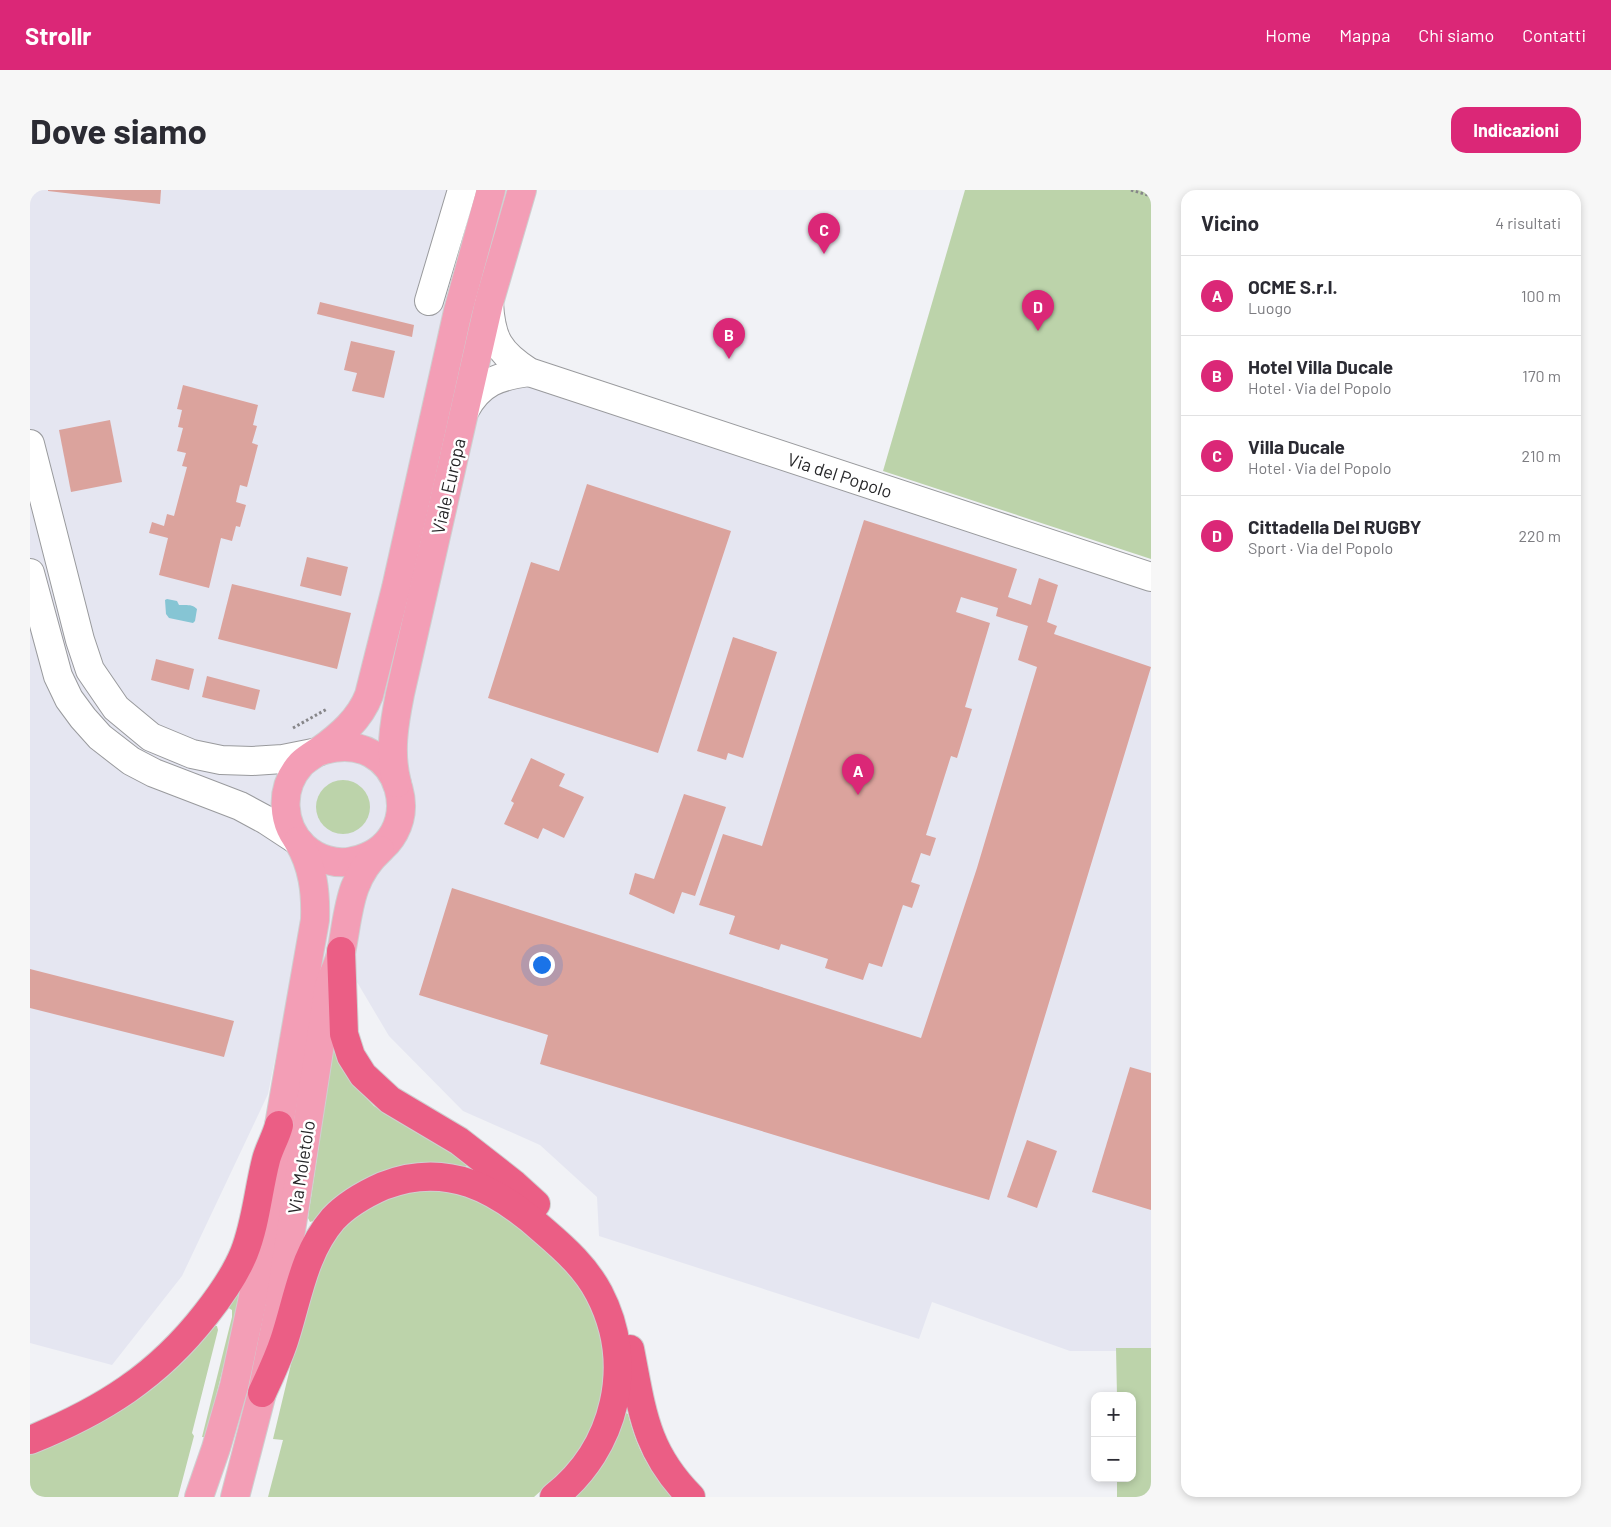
<!DOCTYPE html>
<html lang="it">
<meta charset="utf-8">
<style>
:root{--surface:#fff;--page:#f7f7f7;--text:#2b2b33;--muted:#7c7c81;--line:#e1e1e2;--accent:#db2777}
body{margin:0;font-family:Barlow,sans-serif;background:var(--page);color:var(--text)}
.controls{position:absolute;right:15px;bottom:15px;display:grid;overflow:hidden;border-radius:10px;box-shadow:0 2px 8px #0003}
.controls button{width:45px;height:45px;display:grid;place-items:center;padding:0;border:0;border-bottom:1px solid var(--line);background:var(--surface);color:var(--text);font:25px sans-serif}
.you{position:absolute;left:511px;top:774px;width:18px;height:18px;margin:-12px;border:4px solid #fff;border-radius:50%;background:#1a73e8;box-shadow:0 0 0 8px #1a73e833}
.badge{display:grid;place-items:center;width:32px;height:32px;border-radius:50%;background:var(--accent);color:#fff;font-size:16px;font-weight:700}
.pin{position:absolute;translate:-50% -41px;filter:drop-shadow(0 1px 2px #0008)}
.pin::after{content:'';position:absolute;top:26px;width:18px;height:15px;background:inherit;clip-path:polygon(0 0,100% 0,50% 100%)}
.list{margin:0;padding:0;list-style:none}
h2{display:flex;justify-content:space-between;align-items:center;height:65px;margin:0;padding:0 20px;font-size:21px}
h2 small{font-size:16px;font-weight:400;color:var(--muted)}
.list li{display:grid;grid-template-columns:32px 1fr auto;gap:15px;align-items:center;box-sizing:border-box;height:80px;padding:0 20px;border-top:1px solid var(--line)}
.list b{display:block;font-size:19px;white-space:nowrap}
.list p{margin:0;font-size:16px;white-space:nowrap;color:var(--muted)}
.list em{font-size:16px;font-style:normal;color:var(--muted)}
.map{position:relative;flex:none;width:1121px;height:1307px;overflow:hidden;border-radius:15px}
header{display:flex;align-items:center;gap:30px;box-sizing:border-box;height:70px;padding:0 25px;background:var(--accent);color:#fff}
header strong{font-size:24px}
nav{display:flex;gap:28px;margin-inline-start:auto;font-size:18px}
.intro{display:flex;align-items:center;justify-content:space-between;box-sizing:border-box;height:120px;padding:0 30px}
h1{margin:0;font-size:35px}
.button{padding:12px 22px;border-radius:15px;background:var(--accent);color:#fff;font-size:18px;font-weight:700}
main{display:flex;gap:30px;padding:0 30px}
aside{flex:1;background:var(--surface);border-radius:15px;box-shadow:0 2px 8px #0003}
.map>svg:first-child{display:block}
</style>
<header>
<strong>Strollr</strong>
<nav><a>Home</a><a>Mappa</a><a>Chi siamo</a><a>Contatti</a></nav>
</header>
<div class="intro"><h1>Dove siamo</h1><a class="button">Indicazioni</a></div>
<main>
<div class="map">
<svg width="1121" height="1307" viewBox="0 0 1121 1307">
<rect width="100%" height="100%" fill="#f1f2f6"/>
<polygon fill="#e5e6f1" points="0,0 448,0 405,166 502,196 1121,401 1121,1158 1087,1158 1086,1161 1040,1161 902,1112 889,1149 569,1046 567,1007 510,955 433,921 359,846 324,787 261,789 238,904 152,1086 82,1175 0,1153"/>
<g fill="#bcd3aa">
<polygon points="935,0 1121,0 1121,369 853,281"/>
<circle cx="313" cy="617" r="27"/>
<polygon points="303,859 324,895 344,916 369,932 404,950 436,973 437,976 434,977 425,975 301,1013 283,1031 280,1032 278,1028"/>
<polygon points="394,998 440,1005 487,1031 552,1097 571,1139 576,1187 563,1236 543,1272 504,1307 238,1307 253,1250 243,1249 281,1091 309,1039 342,1013"/>
<polygon points="208,1102 211,1105 176,1247 172,1247 202,1127 202,1120 197,1117"/>
<path d="M182,1136H187L188,1140L162,1243L164,1246L148,1307H0V1263C72,1235 137,1202 182,1136Z"/>
<polygon points="1086,1158 1121,1158 1121,1307 1087,1307 1087,1288 1102,1288 1102,1206 1087,1206"/>
<path d="M596,1223L598,1224C608,1261 618,1279 643,1307H541Z"/>
</g>
<path fill="#86c5d4" d="M137,409L147,411L149,415C156,415 163,414 167,419L165,431L163,433L139,428L136,424L135,410Z"/>
<g fill="#dba39d">
<polygon points="18,0 131,0 130,14 18,1"/>
<polygon points="290,112 384,135 382,147 287,124"/>
<polygon points="321,151 365,161 354,208 322,201 327,183 314,180"/>
<polygon points="153,195 228,215 223,235 227,236 222,253 228,255 217,297 210,295 206,312 216,315 210,337 206,336 202,351 191,348 179,398 129,385 138,348 119,343 122,332 134,336 137,324 144,326 157,277 152,276 156,263 147,261 153,238 148,237 152,220 147,219"/>
<polygon points="80,230 92,292 41,302 29,240"/>
<polygon points="557,294 701,341 628,563 458,508 501,372 529,381"/>
<polygon points="834,330 987,379 978,407 1001,415 1009,388 1028,395 1017,432 1027,436 1024,444 1121,477 959,1010 510,874 518,845 389,805 422,698 891,848 947,678 1007,477 988,470 998,436 966,426 968,418 931,407 926,422 960,433 935,517 942,519 927,568 921,566 896,645 906,648 900,666 891,663 881,692 890,695 882,718 873,715 852,777 839,773 833,790 795,778 798,769 751,754 749,760 699,744 705,726 669,715 693,644 732,656"/>
<polygon points="277,367 318,377 311,406 270,396"/>
<polygon points="202,394 321,423 307,479 188,449"/>
<polygon points="703,447 747,462 713,568 698,563 696,570 667,561"/>
<polygon points="126,469 164,479 159,500 121,490"/>
<polygon points="177,486 230,500 225,520 172,507"/>
<polygon points="501,568 535,584 529,596 554,607 534,648 513,638 508,649 474,634 484,613 481,611"/>
<polygon points="654,604 696,617 665,706 652,702 644,724 599,704 605,683 624,689"/>
<polygon points="0,779 204,831 194,867 0,818"/>
<polygon points="1100,877 1121,883 1121,1020 1062,1002"/>
<polygon points="997,950 1027,961 1007,1018 977,1007"/>
</g>
<g fill="none" stroke-linecap="round" stroke-linejoin="round">
<defs>
<g id="minor">
<polyline points="399,111 432,0"/>
<path d="M459,113C461,149 469,163 499,182L1121,387"/>
<path d="M435,220C450,192 469,186 499,182"/>
<polyline points="0,254 50,450 60,480 86,518 121,547 162,564 191,570 222,571 253,569 288,562"/>
<polyline points="0,383 28,486 39,509 53,528 70,547 101,571 124,583 210,616 236,630 268,651"/>
</g>
<g id="major">
<path d="M288,562C374,531 405,654 323,671C306,675 287,669 274,657C251,635 249,598 271,574C276,569 283,565 289,561C310,546 330,529 339,505L366,398L428,121L461,0"/>
<path d="M367,593C359,563 364,534 370,504L459,113L492,0"/>
<path d="M169,1307L186,1258L204,1196L221,1117L249,977V935L285,730C286,702 283,676 268,651"/>
<path d="M205,1307L232,1203L249,1118L299,796C302,785 309,775 311,763C319,724 318,689 350,660"/>
</g>
<g id="highway">
<polyline points="311,761 314,844 321,866 333,885 360,910 429,951 484,994 506,1014"/>
<path d="M600,1159C612,1220 615,1261 661,1307"/>
<path d="M232,1203C240,1186 248,1169 254,1151C268,1109 273,1064 303,1029C317,1014 335,1004 353,996C417,971 467,999 514,1041C535,1059 556,1078 569,1103C606,1174 586,1258 524,1307"/>
<path d="M0,1250C72,1221 128,1186 176,1124C191,1105 205,1085 214,1063C226,1033 228,1001 236,970C239,958 246,947 249,935"/>
</g>
</defs>
<use href="#minor" stroke="#999a9d" stroke-width="30"/>
<use href="#major" stroke="#cfcfd0" stroke-width="30"/>
<use href="#highway" stroke="#cfcfd0" stroke-width="30"/>
<g stroke="#868689" stroke-width="3" stroke-dasharray="2.5 2.5" stroke-linecap="butt">
<polyline points="1101,0 1121,6"/>
<polyline points="263,538 297,519"/>
</g>
<use href="#minor" stroke="#fff" stroke-width="28"/>
<use href="#major" stroke="#f39eb6" stroke-width="28"/>
<use href="#highway" stroke="#eb5e85" stroke-width="28"/>
</g>
<g text-anchor="middle" dominant-baseline="central" stroke-width="5" stroke-linejoin="round" paint-order="stroke">
<g font-size="18" fill="#262628" stroke="#fff">
<text transform="translate(810 285) rotate(18)">Via del Popolo</text>
<text transform="translate(418 296) rotate(-77)">Viale Europa</text>
<text transform="translate(271 977) rotate(-81)">Via Moletolo</text>
</g>
</g>
</svg>
<div class="controls">
<button>+</button>
<button>−</button>
</div>
<div class="you"></div>
<div class="pin badge" style="left:828px;top:605px">A</div>
<div class="pin badge" style="left:699px;top:169px">B</div>
<div class="pin badge" style="left:794px;top:64px">C</div>
<div class="pin badge" style="left:1008px;top:141px">D</div>
</div>
<aside>
<h2>Vicino<small>4 risultati</small></h2>
<ul class="list">
<li><span class="badge">A</span><div><b>OCME S.r.l.</b><p>Luogo</p></div><em>100 m</em></li>
<li><span class="badge">B</span><div><b>Hotel Villa Ducale</b><p>Hotel · Via del Popolo</p></div><em>170 m</em></li>
<li><span class="badge">C</span><div><b>Villa Ducale</b><p>Hotel · Via del Popolo</p></div><em>210 m</em></li>
<li><span class="badge">D</span><div><b>Cittadella Del RUGBY</b><p>Sport · Via del Popolo</p></div><em>220 m</em></li>
</ul>
</aside>
</main>
